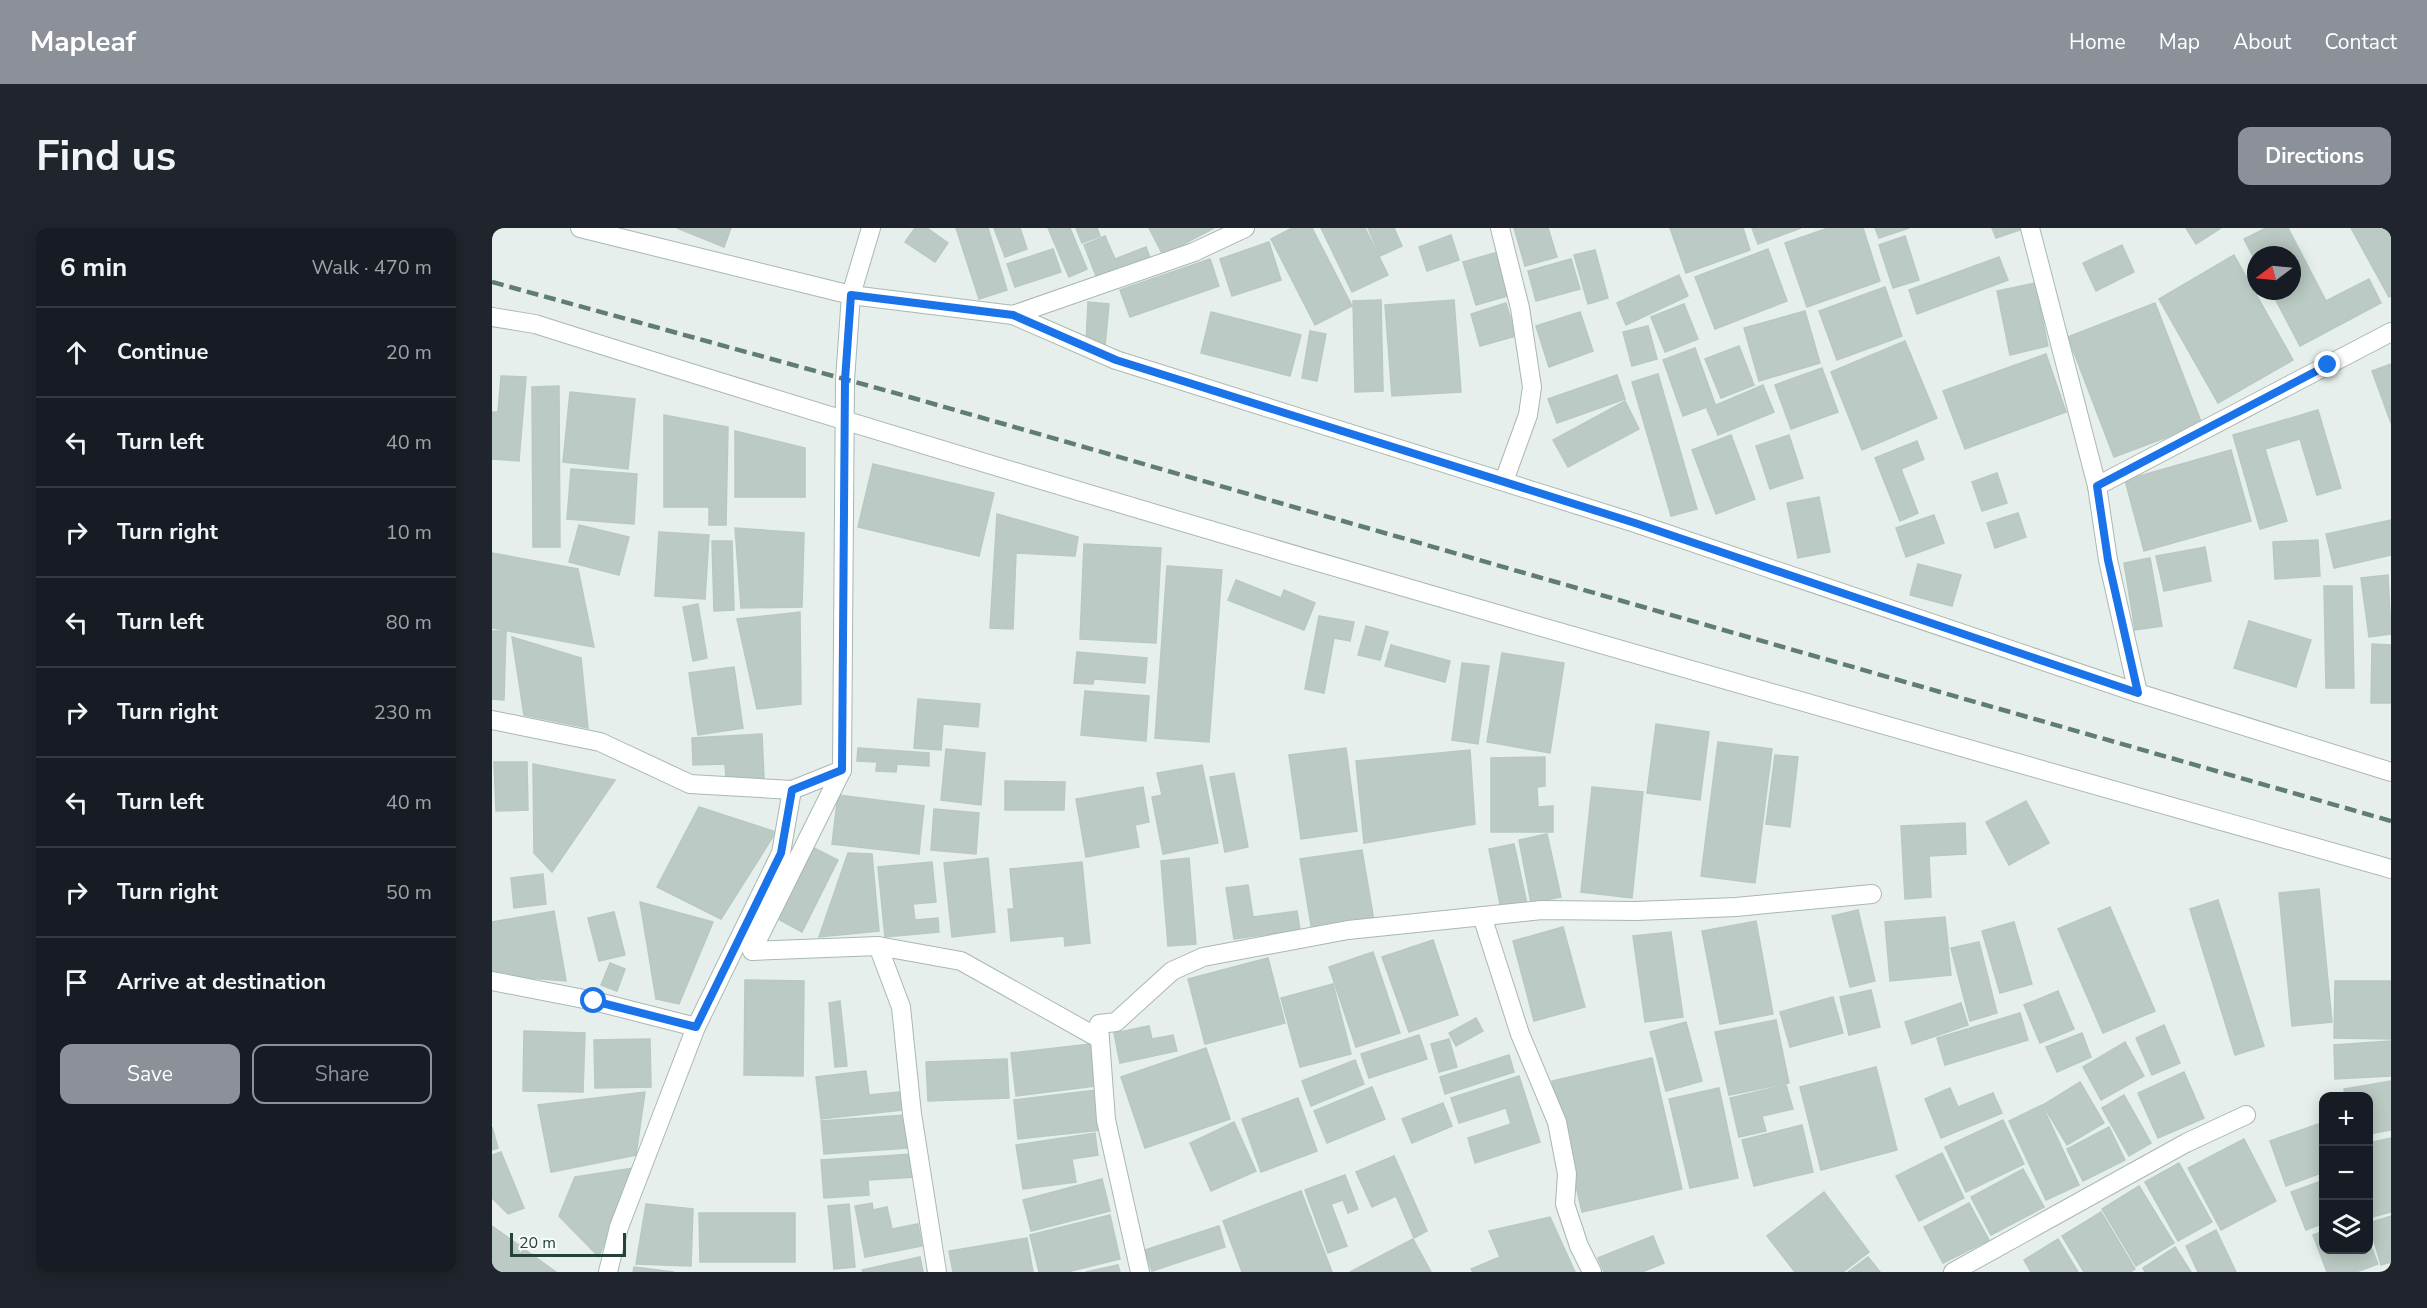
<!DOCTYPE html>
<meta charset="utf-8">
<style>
:root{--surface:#171b24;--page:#20242c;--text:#f1f3f6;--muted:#9ea1a6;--line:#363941;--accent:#8c9099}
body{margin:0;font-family:"Nunito Sans",sans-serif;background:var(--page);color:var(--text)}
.controls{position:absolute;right:18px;bottom:18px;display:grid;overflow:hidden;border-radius:12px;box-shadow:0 3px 15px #0003}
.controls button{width:54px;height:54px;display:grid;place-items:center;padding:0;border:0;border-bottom:2px solid var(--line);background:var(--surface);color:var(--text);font:30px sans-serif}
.compass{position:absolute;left:1755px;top:18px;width:54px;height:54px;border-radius:50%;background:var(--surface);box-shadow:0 3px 15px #0003;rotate:254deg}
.scale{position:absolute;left:18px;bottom:15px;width:116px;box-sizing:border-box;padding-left:6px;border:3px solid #24423a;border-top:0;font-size:16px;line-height:21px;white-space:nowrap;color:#24423a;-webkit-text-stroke:4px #f7fbf9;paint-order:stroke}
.stop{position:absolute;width:18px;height:18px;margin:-14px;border:4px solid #1a73e8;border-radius:50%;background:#fff}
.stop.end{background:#1a73e8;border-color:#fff;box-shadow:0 2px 6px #0008}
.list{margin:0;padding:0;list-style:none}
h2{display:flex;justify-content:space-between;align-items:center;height:78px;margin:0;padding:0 24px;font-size:26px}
h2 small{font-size:20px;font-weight:400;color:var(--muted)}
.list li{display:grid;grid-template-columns:39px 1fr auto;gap:18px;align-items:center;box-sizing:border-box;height:90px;padding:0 24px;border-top:2px solid var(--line)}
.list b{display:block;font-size:22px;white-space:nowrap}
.list em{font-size:20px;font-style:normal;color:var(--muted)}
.actions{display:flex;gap:12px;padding:18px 24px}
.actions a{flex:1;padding:14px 0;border:2px solid var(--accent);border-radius:12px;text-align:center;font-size:21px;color:var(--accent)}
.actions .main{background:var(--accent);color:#fff}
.icon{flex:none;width:33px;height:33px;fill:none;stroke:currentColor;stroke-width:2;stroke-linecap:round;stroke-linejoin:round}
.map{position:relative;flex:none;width:1899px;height:1044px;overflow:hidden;border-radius:12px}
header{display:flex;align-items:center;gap:36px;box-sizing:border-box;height:84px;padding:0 30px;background:var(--accent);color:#fff}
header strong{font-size:28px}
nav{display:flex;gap:33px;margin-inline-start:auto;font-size:21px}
.intro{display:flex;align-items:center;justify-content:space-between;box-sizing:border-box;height:144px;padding:0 36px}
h1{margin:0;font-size:42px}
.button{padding:15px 27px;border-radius:12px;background:var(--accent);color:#fff;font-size:21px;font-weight:700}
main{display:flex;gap:36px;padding:0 36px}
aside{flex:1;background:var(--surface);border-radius:12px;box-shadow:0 3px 15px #0003}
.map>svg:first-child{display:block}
</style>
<header>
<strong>Mapleaf</strong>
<nav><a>Home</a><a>Map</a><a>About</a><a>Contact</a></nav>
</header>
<div class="intro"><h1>Find us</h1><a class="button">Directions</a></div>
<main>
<aside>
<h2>6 min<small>Walk · 470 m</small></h2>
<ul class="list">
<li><svg class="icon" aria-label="ahead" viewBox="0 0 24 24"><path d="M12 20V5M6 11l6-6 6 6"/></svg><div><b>Continue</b></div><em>20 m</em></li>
<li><svg class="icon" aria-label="left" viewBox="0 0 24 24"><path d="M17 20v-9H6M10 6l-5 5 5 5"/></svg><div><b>Turn left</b></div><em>40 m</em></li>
<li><svg class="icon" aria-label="right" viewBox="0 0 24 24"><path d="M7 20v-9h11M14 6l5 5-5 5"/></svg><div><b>Turn right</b></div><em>10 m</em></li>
<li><svg class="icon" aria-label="left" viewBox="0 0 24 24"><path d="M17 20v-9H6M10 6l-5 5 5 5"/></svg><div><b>Turn left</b></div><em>80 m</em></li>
<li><svg class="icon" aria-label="right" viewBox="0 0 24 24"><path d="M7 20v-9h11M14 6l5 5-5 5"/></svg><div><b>Turn right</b></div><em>230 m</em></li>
<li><svg class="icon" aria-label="left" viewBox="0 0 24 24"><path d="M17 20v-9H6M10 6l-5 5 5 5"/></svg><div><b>Turn left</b></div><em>40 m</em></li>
<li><svg class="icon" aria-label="right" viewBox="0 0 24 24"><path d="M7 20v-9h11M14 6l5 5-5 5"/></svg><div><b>Turn right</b></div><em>50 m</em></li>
<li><svg class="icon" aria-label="arrive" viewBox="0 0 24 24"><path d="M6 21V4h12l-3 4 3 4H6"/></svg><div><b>Arrive at destination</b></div></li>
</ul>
<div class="actions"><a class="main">Save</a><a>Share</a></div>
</aside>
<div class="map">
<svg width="1899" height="1044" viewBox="0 0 1899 1044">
<rect width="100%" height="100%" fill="#e6efeb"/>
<g fill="#bbcac4" stroke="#b8c9c2" stroke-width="1.5">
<polygon points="185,0 239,0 232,19"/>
<polygon points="423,0 435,0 456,15 443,34 413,14"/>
<polygon points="464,0 496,0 515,62 487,71"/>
<polygon points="502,0 528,0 535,21 513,29"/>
<polygon points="556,0 578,0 595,41 577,49"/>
<polygon points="584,0 605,0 608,8 590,15"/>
<polygon points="657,0 722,0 671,27"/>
<polygon points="800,0 820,0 860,78 823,97 779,11"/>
<polygon points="829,0 873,0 896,47 860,64"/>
<polygon points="876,0 902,0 910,18 888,28"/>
<polygon points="1022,0 1056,0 1065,29 1033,38"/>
<polygon points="1178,0 1251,0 1258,22 1194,45"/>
<polygon points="1260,0 1309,0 1266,16"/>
<polygon points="1336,0 1371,0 1388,53 1315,79 1293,15"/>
<polygon points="1383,0 1417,0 1387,10"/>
<polygon points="1500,0 1530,0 1531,1 1504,10"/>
<polygon points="1694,0 1729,0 1704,16"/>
<polygon points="1774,0 1796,0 1834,73 1877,51 1889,75 1808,118 1779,63 1800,63 1800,27 1764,27 1764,34 1752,11"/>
<polygon points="1859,0 1899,0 1899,68 1897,69"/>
<polygon points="959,7 967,32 935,43 927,19"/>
<polygon points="613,8 623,31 654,19 659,32 606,53 592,17"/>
<polygon points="1413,8 1427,52 1401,60 1387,17"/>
<polygon points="777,14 789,52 740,68 728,31"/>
<polygon points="1630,17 1642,44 1604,63 1591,35"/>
<polygon points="561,21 569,44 523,59 515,36"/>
<polygon points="1276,21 1295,73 1223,101 1203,49"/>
<polygon points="1103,22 1116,70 1096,76 1082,27"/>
<polygon points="1006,24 1019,67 984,77 971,34"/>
<polygon points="1742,27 1801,132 1726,175 1667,71"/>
<polygon points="1507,29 1516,52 1425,86 1417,62"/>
<polygon points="718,31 727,58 638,89 628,62"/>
<polygon points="1079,31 1088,61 1044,73 1036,43"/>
<polygon points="1187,47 1196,68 1134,97 1125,75"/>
<polygon points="1543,55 1556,118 1518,127 1505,63"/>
<polygon points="1393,59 1410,108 1345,132 1327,83"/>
<polygon points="889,72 891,163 863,164 861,73"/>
<polygon points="962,72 969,164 900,168 893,77"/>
<polygon points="596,74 617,76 613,118 594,116"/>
<polygon points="1014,75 1024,108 988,118 979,86"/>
<polygon points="1663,75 1710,196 1622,229 1576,109"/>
<polygon points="1192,76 1206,111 1173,124 1159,89"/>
<polygon points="1313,83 1328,135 1267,153 1252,100"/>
<polygon points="719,84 809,107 798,148 709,125"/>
<polygon points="1088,84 1101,123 1057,139 1044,98"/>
<polygon points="1156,98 1165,131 1140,138 1131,104"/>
<polygon points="818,103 834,106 825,153 810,150"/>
<polygon points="1413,113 1445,190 1370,222 1339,144"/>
<polygon points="1247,118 1262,157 1229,170 1213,131"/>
<polygon points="1203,120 1223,176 1191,188 1171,132"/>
<polygon points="1554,126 1574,184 1473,221 1451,163"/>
<polygon points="1899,136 1899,195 1880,143"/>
<polygon points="1330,140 1346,184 1299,201 1283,157"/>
<polygon points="1166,146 1205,281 1179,288 1140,154"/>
<polygon points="1125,147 1133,171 1065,195 1056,171"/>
<polygon points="9,148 34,149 27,233 0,231 0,184 6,184"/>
<polygon points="1271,157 1282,184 1226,207 1215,181"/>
<polygon points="67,158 68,319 41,319 40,159"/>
<polygon points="78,164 143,171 136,241 71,234"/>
<polygon points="1133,173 1147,201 1076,239 1061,212"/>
<polygon points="1826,182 1849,260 1825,267 1808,211 1773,221 1795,293 1768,301 1741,207"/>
<polygon points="172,187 236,199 234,297 217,297 217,279 172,279"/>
<polygon points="243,203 313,220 313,269 243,269"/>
<polygon points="1239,207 1263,271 1224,286 1200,222"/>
<polygon points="1297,207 1311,250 1278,261 1264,218"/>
<polygon points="1425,213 1432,231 1409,241 1426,285 1408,293 1383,230"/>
<polygon points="1739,222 1759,293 1652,323 1633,252"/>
<polygon points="381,236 502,265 487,328 366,299"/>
<polygon points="79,241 145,246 142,296 75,291"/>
<polygon points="1505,245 1515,275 1490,283 1480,254"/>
<polygon points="1327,269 1338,324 1306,330 1295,275"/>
<polygon points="1526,285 1534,309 1503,320 1495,295"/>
<polygon points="505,286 586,309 583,328 524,325 521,401 498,400"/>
<polygon points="1442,287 1452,315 1414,329 1404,300"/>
<polygon points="1899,292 1899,327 1842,340 1834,306"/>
<polygon points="87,297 137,309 127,347 77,334"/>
<polygon points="243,300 312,305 310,379 249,380"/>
<polygon points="167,304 217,307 213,371 163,368"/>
<polygon points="1826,312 1828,348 1783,351 1781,314"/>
<polygon points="220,313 240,313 242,382 222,383"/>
<polygon points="592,316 669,320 664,415 588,411"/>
<polygon points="1713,319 1719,353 1672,363 1664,328"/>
<polygon points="0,325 86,341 102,419 0,400"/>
<polygon points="1658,330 1670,398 1643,402 1632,335"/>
<polygon points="1426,336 1469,347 1460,378 1418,367"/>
<polygon points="675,338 730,342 717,514 663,510"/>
<polygon points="1896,347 1899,406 1877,409 1869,350"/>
<polygon points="744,352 789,370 792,362 823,375 812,402 736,372"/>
<polygon points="1832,358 1860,358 1862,460 1834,460"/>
<polygon points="206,376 215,430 201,433 191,379"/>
<polygon points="308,384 309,476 265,481 245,391"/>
<polygon points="827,388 862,394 858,413 842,410 832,465 813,461"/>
<polygon points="1757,393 1819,412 1804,459 1742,440"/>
<polygon points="874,398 896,404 888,432 866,427"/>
<polygon points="0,403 14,403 12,472 0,471"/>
<polygon points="20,409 89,430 96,500 32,487"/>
<polygon points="1880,416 1899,417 1899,475 1879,475"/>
<polygon points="899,417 958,433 953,454 893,438"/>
<polygon points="585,424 655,430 653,455 602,451 601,456 582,455"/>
<polygon points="1010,425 1072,435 1058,525 995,514"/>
<polygon points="970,435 997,438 986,516 960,512"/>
<polygon points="242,439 251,500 206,507 197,445"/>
<polygon points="593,463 657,468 654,513 589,507"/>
<polygon points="426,471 488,476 486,499 451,496 449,522 422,520"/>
<polygon points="1164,496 1217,504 1208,572 1155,565"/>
<polygon points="270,506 272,550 234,551 233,536 201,537 200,510"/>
<polygon points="1226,514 1280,521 1263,655 1209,648"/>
<polygon points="366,520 437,525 437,538 405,536 404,544 384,543 385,534 365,533"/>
<polygon points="854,520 865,603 809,611 797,527"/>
<polygon points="454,521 493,525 489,577 449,572"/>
<polygon points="978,522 983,596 872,615 864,533"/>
<polygon points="1283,527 1306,529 1298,599 1274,596"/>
<polygon points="1053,529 1053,558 1045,559 1046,579 1061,578 1061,604 999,604 999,530"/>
<polygon points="2,534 35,534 36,582 4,583"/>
<polygon points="41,536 123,552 60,644 42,625"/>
<polygon points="710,537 726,615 671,626 660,569 670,567 665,545"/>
<polygon points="742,545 756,619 733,624 718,549"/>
<polygon points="513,553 573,554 572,582 513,582"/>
<polygon points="651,559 657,594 643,597 647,619 594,629 584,571"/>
<polygon points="1100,559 1151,564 1140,670 1089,664"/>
<polygon points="346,567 432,578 427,626 340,616"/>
<polygon points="1534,573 1557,615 1517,637 1494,594"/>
<polygon points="207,579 284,604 229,691 165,659"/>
<polygon points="442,581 487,585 484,626 439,622"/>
<polygon points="1473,595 1474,626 1437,628 1439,669 1413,671 1409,598"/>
<polygon points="1055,606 1069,669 1039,675 1027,612"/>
<polygon points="1022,616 1035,676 1009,681 997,621"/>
<polygon points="322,620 346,632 310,704 286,691"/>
<polygon points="870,622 882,693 820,703 808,631"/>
<polygon points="356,625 380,626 387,703 327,709"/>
<polygon points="496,630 503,704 460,709 452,635"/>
<polygon points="697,630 704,716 676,718 669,633"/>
<polygon points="440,634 444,674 421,676 423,692 446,690 447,704 393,709 386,639"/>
<polygon points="590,634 598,715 573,718 572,708 519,713 516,681 522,681 518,641"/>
<polygon points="51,646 54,676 22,680 19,650"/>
<polygon points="756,657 761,689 805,683 808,702 742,711 734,660"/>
<polygon points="1827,661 1840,794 1800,798 1787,665"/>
<polygon points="1726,672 1772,818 1743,827 1698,681"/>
<polygon points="148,674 221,694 187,776 164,771"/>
<polygon points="1618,679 1663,783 1611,805 1566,701"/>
<polygon points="1366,682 1383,753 1358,759 1340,688"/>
<polygon points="62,683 74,753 0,747 0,694"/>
<polygon points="122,684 133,727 107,733 96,690"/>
<polygon points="1453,689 1459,747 1398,753 1393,694"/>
<polygon points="1264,693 1281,786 1228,796 1210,703"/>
<polygon points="1522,694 1540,756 1508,765 1490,703"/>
<polygon points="1071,699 1093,779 1042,793 1021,713"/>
<polygon points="1179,704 1191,789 1153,794 1141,708"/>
<polygon points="941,712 966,787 917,804 890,729"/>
<polygon points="1487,714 1505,785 1478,793 1459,720"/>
<polygon points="881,724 908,805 864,819 837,739"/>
<polygon points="776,730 793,795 713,816 696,751"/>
<polygon points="118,735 133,741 125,763 109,757"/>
<polygon points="253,752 312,753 311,848 252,847"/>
<polygon points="1843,753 1899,753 1899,811 1842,810"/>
<polygon points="841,756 859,826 808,839 789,770"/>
<polygon points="1379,762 1388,799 1357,807 1348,769"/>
<polygon points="1566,763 1582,801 1548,815 1532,777"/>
<polygon points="1341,769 1351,805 1298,819 1288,784"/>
<polygon points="348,773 355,838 343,839 337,775"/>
<polygon points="1469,775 1476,797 1420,816 1413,794"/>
<polygon points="1528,785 1536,812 1453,837 1445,810"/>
<polygon points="984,790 991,803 964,818 957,805"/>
<polygon points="1284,792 1297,855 1237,867 1223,804"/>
<polygon points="1194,794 1210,853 1174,863 1158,804"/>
<polygon points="1672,797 1688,835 1660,847 1644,810"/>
<polygon points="657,798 660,811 681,807 685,823 628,835 622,805"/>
<polygon points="32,803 93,805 91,864 31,863"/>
<polygon points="1590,805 1599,829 1565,844 1554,819"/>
<polygon points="927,807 935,831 877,850 869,826"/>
<polygon points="158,811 159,859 103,860 102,812"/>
<polygon points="957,811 965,839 947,844 939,816"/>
<polygon points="1899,813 1899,848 1843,851 1842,817"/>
<polygon points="1633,814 1652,848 1609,872 1591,839"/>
<polygon points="598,816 603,858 524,868 519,825"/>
<polygon points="714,820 738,891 653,920 629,849"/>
<polygon points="1017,827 1022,844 953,866 948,849"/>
<polygon points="1160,830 1190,961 1090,984 1060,853"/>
<polygon points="515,831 517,870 436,873 434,834"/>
<polygon points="863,832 872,856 819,878 810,853"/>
<polygon points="1384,839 1405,922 1329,942 1308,859"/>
<polygon points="374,843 377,867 407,864 410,882 329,891 324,849"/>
<polygon points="1692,844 1712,890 1666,910 1646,865"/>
<polygon points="1027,848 1048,914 983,935 976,910 1019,896 1014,880 967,895 959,870"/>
<polygon points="1899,853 1899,902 1876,906 1876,868 1853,868 1852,861"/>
<polygon points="1588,854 1612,895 1575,917 1551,877"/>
<polygon points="1294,857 1301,881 1270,888 1274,903 1247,909 1238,870"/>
<polygon points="880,859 893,891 835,915 822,883"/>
<polygon points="1227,860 1246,950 1198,960 1177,871"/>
<polygon points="1458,860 1466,879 1501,865 1510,885 1449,910 1433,871"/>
<polygon points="604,862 609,902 526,911 522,872"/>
<polygon points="153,864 144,927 59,944 46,877"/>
<polygon points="1632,867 1659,915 1637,928 1610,880"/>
<polygon points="806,870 825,923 769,944 750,891"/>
<polygon points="951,875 960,898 920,915 910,891"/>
<polygon points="1550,877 1587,957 1554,972 1517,893"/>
<polygon points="414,887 416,920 332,926 329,893"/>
<polygon points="1511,892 1532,936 1474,964 1453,919"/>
<polygon points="742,894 764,943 719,963 698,915"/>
<polygon points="1832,894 1832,944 1794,958 1778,913"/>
<polygon points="1310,897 1321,944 1262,958 1250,912"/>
<polygon points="0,899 6,920 0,922"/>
<polygon points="1617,899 1633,932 1591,953 1575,921"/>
<polygon points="603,905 606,927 580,931 584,954 531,961 524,917"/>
<polygon points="1899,910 1899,984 1876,990 1876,915"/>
<polygon points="1752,911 1784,973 1729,1002 1696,940"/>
<polygon points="9,924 32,980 16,986 0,970 0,927"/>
<polygon points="1450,925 1472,970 1427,993 1404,948"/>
<polygon points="421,926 423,949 376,952 377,967 332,970 329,932"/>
<polygon points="902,928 935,1003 922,1010 904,968 880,979 864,944"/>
<polygon points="1687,935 1720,994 1686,1013 1653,954"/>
<polygon points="142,940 107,1029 67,988 83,949"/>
<polygon points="1531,941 1552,979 1499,1007 1479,969"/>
<polygon points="853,947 866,981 856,985 851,972 839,976 855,1018 836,1025 813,962"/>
<polygon points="610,951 618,983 539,1003 531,972"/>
<polygon points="1832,952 1832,995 1814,1002 1799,964"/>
<polygon points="1647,958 1682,1015 1644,1038 1610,981"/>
<polygon points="809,963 840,1044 750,1044 731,993"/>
<polygon points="1332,964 1377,1024 1351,1044 1303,1044 1275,1008"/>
<polygon points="380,975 381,982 395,979 400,1001 426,996 430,1018 373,1029 363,978"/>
<polygon points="1477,975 1497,1012 1451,1035 1432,999"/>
<polygon points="154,976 201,981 199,1038 144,1036"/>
<polygon points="357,976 363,1039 342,1041 336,978"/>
<polygon points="1609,984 1643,1041 1638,1044 1592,1044 1570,1008"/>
<polygon points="207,985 303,985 303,1034 208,1034"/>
<polygon points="618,987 628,1031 575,1044 547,1044 538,1007"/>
<polygon points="1899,988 1899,1034 1889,1037 1877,995"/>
<polygon points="1058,989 1083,1044 981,1044 979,1041 1008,1029 997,1003"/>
<polygon points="0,998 64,1044 0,1044"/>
<polygon points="727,998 733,1019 660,1043 653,1022"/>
<polygon points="1724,1002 1744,1044 1706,1044 1694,1018"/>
<polygon points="1832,1003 1832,1022 1876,1022 1876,1011 1886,1036 1864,1044 1835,1044 1821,1007"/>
<polygon points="1161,1008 1172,1035 1150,1044 1112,1044 1106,1030"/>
<polygon points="535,1010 541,1044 461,1044 457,1023"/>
<polygon points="921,1011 939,1044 858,1044"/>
<polygon points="1566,1011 1586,1044 1539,1044 1532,1032"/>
<polygon points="1683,1019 1699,1044 1653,1044 1651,1040"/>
<polygon points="428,1029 431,1044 371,1044 370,1042"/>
<polygon points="1376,1029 1388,1044 1356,1044"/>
<polygon points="626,1037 628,1044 594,1044"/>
<polygon points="142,1039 182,1044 141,1044"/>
</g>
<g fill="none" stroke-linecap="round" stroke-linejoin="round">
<defs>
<g id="minor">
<polyline points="88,0 359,67 521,87 624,132 1143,295 1646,465 1899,544"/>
<polyline points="1008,0 1028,80 1040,159 1036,187 1012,253"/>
<polyline points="1538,0 1605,258 1616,332 1646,465"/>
<polyline points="521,87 702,24 753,0"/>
<path d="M0,89L43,96C658,291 1279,465 1899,641"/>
<polyline points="1605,258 1899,104"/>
<polyline points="0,492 108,514 198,556 300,562"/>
<polyline points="350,542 260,723 386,718 469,733 608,811 614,892 648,1044"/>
<polyline points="990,688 1028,806 1065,894 1075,946 1073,976 1087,1018 1100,1044"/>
<polyline points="386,718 409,779 420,886 445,1044"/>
<polyline points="0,753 102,773 204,799"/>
<polyline points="608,811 607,796 624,794 680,743 711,729 856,702 1050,682 1144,683 1244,679 1380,666"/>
<polyline points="116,1044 127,999 204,799 289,625 300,562 350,542 353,152 359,67 379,0"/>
<polyline points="1461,1044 1694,915 1754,887"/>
</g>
</defs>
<use href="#minor" stroke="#a8b8b2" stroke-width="20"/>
<use href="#minor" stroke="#fff" stroke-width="18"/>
<polyline stroke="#5f7d75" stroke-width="4.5" stroke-dasharray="12 6" stroke-linecap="butt" points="0,54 414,168 1899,593"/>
</g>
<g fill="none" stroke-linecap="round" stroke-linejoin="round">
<polyline stroke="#1a73e8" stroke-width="8" points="102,773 204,799 289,625 300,562 350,542 353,152 359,67 521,87 624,132 1143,295 1646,465 1616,332 1605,258 1836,137"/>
</g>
</svg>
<div class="controls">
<button>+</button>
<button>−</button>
<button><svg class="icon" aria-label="layers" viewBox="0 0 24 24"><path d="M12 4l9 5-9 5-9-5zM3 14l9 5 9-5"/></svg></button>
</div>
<svg class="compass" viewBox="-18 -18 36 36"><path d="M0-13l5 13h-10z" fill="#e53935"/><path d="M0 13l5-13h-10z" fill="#9ea1a6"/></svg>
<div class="scale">20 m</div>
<div class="stop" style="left:102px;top:773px"></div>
<div class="stop end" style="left:1836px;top:137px"></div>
</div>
</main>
